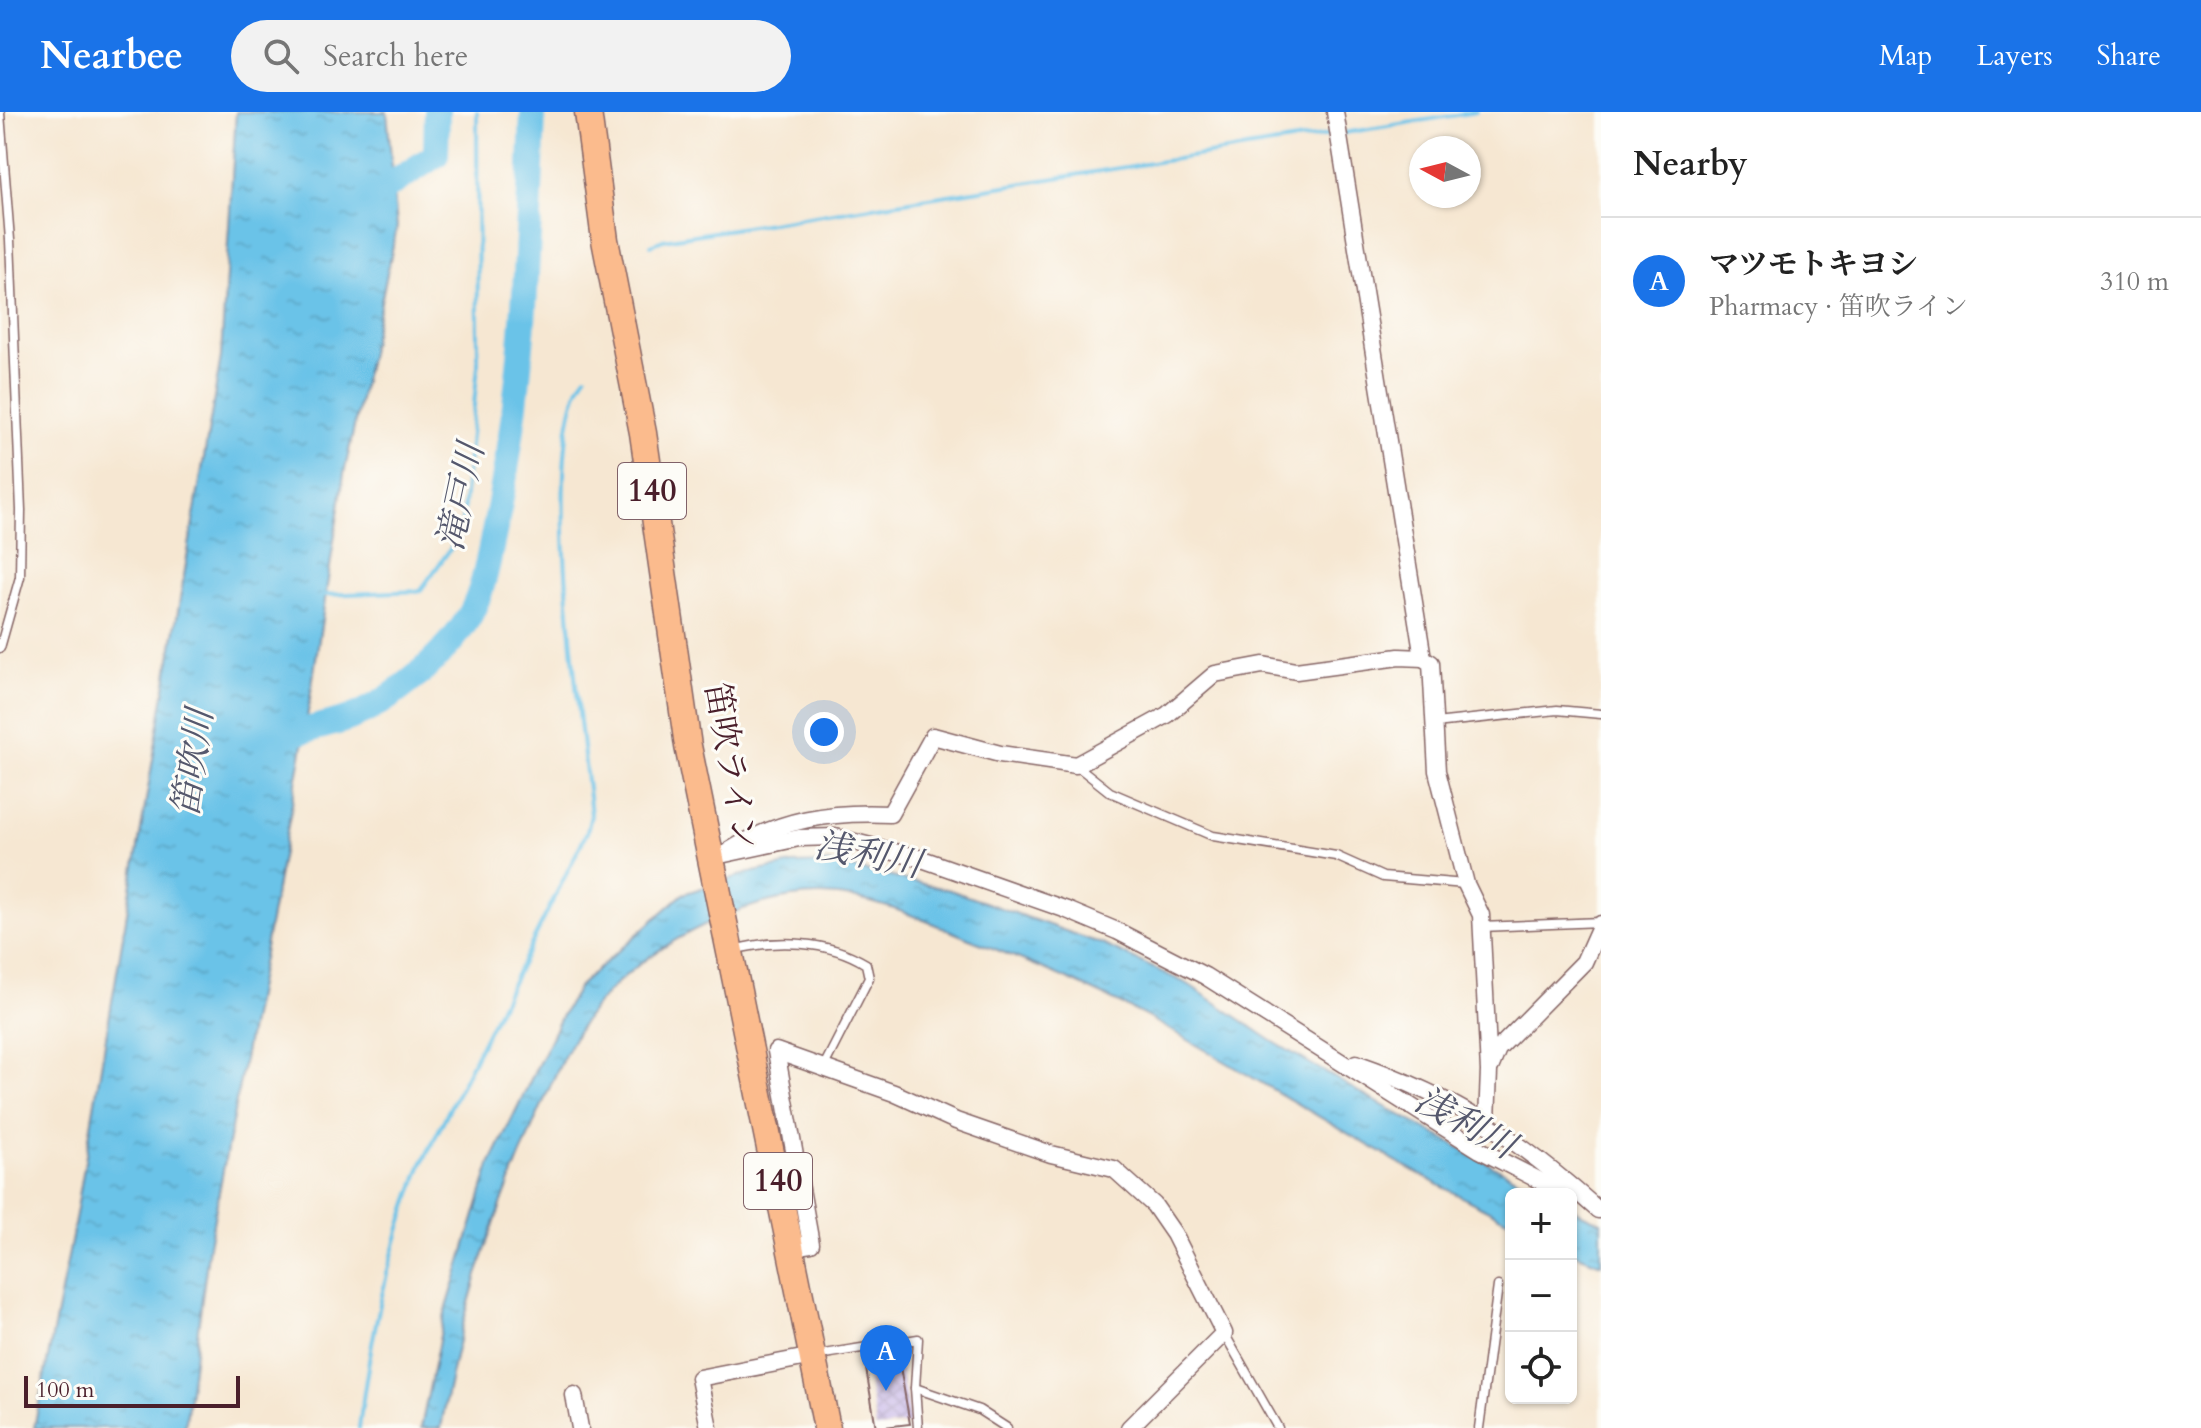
<!DOCTYPE html>
<meta charset="utf-8">
<style>
:root{--surface:#fff;--page:#f2f2f2;--text:#222;--muted:#767676;--line:#e0e0e0;--accent:#1a73e8}
body{margin:0;font-family:Cardo,"Noto Serif JP",serif;background:var(--page);color:var(--text)}
.controls{position:absolute;right:24px;bottom:24px;display:grid;overflow:hidden;border-radius:12px;box-shadow:0 2px 6px #0004}
.controls button{width:72px;height:72px;display:grid;place-items:center;padding:0;border:0;border-bottom:2px solid var(--line);background:var(--surface);color:var(--text);font:40px sans-serif}
.compass{position:absolute;left:1409px;top:24px;width:72px;height:72px;border-radius:50%;background:var(--surface);box-shadow:0 2px 6px #0004;rotate:277deg}
.scale{position:absolute;left:24px;bottom:20px;width:216px;box-sizing:border-box;padding-left:8px;border:4px solid #4a1f2b;border-top:0;font-size:22px;line-height:28px;white-space:nowrap;color:#4a1f2b;-webkit-text-stroke:6px #fdfcf7;paint-order:stroke}
.you{position:absolute;left:824px;top:620px;width:28px;height:28px;margin:-20px;border:6px solid #fff;border-radius:50%;background:#1a73e8;box-shadow:0 0 0 12px #1a73e833}
.badge{display:grid;place-items:center;width:52px;height:52px;border-radius:50%;background:var(--accent);color:#fff;font-size:26px;font-weight:700}
.pin{position:absolute;translate:-50% -66px;filter:drop-shadow(0 2px 4px #0008)}
.pin::after{content:'';position:absolute;top:42px;width:28px;height:24px;background:inherit;clip-path:polygon(0 0,100% 0,50% 100%)}
.list{margin:0;padding:0;list-style:none}
h2{display:flex;justify-content:space-between;align-items:center;height:104px;margin:0;padding:0 32px;font-size:34px}
h2 small{font-size:26px;font-weight:400;color:var(--muted)}
.list li{display:grid;grid-template-columns:52px 1fr auto;gap:24px;align-items:center;box-sizing:border-box;height:128px;padding:0 32px;border-top:2px solid var(--line)}
.list b{display:block;font-size:30px;white-space:nowrap}
.list p{margin:0;font-size:26px;white-space:nowrap;color:var(--muted)}
.list em{font-size:26px;font-style:normal;color:var(--muted)}
.icon{flex:none;width:44px;height:44px;fill:none;stroke:currentColor;stroke-width:2;stroke-linecap:round;stroke-linejoin:round}
.map{position:relative;flex:none;width:1601px;height:1316px;overflow:hidden}
header{display:flex;align-items:center;gap:48px;box-sizing:border-box;height:112px;padding:0 40px;background:var(--accent);color:#fff}
header strong{font-size:38px}
nav{display:flex;gap:44px;margin-inline-start:auto;font-size:28px}
.search{width:560px;height:72px;background:var(--page);display:flex;align-items:center;gap:20px;box-sizing:border-box;padding:0 28px;border-radius:44px;color:var(--muted);font-size:30px}
main{display:flex}
aside{flex:1;background:var(--surface)}
.map>svg:first-child{display:block}
</style>
<header>
<strong>Nearbee</strong>
<div class="search"><svg class="icon" aria-label="search" viewBox="0 0 24 24"><circle cx="10" cy="10" r="6"/><path d="M15 15l6 6"/></svg>Search here</div>
<nav><a>Map</a><a>Layers</a><a>Share</a></nav>
</header>
<main>
<div class="map">
<svg width="1601" height="1316" viewBox="0 0 1601 1316">
<defs>
<pattern id="water-ripples" width="26" height="14" patternUnits="userSpaceOnUse" patternTransform="scale(2)"><rect width="26" height="14" fill="#6ac3e8"/><path d="M2 4q2-2 4 0t4 0M15 11q2-2 4 0t4 0" fill="none" stroke="#5da7c7"/></pattern>
<pattern id="building-cross-hatch" width="8" height="8" patternUnits="userSpaceOnUse" patternTransform="scale(2)"><rect width="8" height="8" fill="#c1afe7"/><path d="M0 0l8 8M0 8l8-8" fill="none" stroke="#9f8ebb"/></pattern>
</defs>
<rect width="100%" height="100%" fill="#fdfcf7"/>
<filter id="ink" filterUnits="userSpaceOnUse"><feTurbulence type="fractalNoise" baseFrequency=".0125" numOctaves="2"/><feDisplacementMap in="SourceGraphic" scale="16" xChannelSelector="R" yChannelSelector="G"/><feConvolveMatrix kernelMatrix="1 2 1 2 8 2 1 2 1" color-interpolation-filters="sRGB"/></filter>
<filter id="wash" filterUnits="userSpaceOnUse"><feTurbulence type="fractalNoise" baseFrequency=".006" numOctaves="4" result="noise"/><feDisplacementMap in="SourceGraphic" scale="32" xChannelSelector="R" yChannelSelector="G"/><feGaussianBlur stdDeviation="1.8" result="paint"/><feColorMatrix in="noise" values="0 0 0 0 0 0 0 0 0 0 0 0 0 0 0 0 0 1.4 0 .05"/><feComposite in="paint" operator="in"/></filter>
<g filter="url(#wash)">
<rect width="100%" height="100%" fill="#f6e7d2"/>
<g fill="url(#water-ripples)" stroke="#5a718a" stroke-width="2">
<polygon points="236,0 387,0 397,115 344,362 302,639 209,1133 185,1316 34,1316 73,1120 221,245"/>
<path d="M829,751L950,778L1102,832L1188,872L1272,929L1369,986L1544,1082H1511V1110C1391,1051 1278,979 1162,913C1102,880 1036,853 972,828C926,809 874,784 823,783C744,781 632,840 587,905C563,940 548,980 531,1018C489,1116 458,1211 441,1316H421L443,1209L491,1050L561,905L580,873L683,782L749,761L792,752Z"/>
<polygon points="1571,1096 1601,1110 1601,1152 1571,1140"/>
</g>
<g fill="none" stroke-linecap="round" stroke-linejoin="round">
<g stroke="#6ac3e8" stroke-width="4">
<polyline points="1344,21 1476,0"/>
<polyline points="651,133 663,128 1335,22"/>
<polyline points="323,483 420,479 461,422 478,253 477,0"/>
<path d="M359,1316C371,1224 388,1139 422,1052L587,720L591,703C582,617 537,324 586,264"/>
</g>
<g stroke="#6ac3e8" stroke-width="26">
<polyline points="366,89 436,43 437,0"/>
<path d="M270,627C296,620 322,615 347,607C390,592 447,543 470,503C484,478 489,444 495,416C524,280 528,139 533,0"/>
</g>
</g>
<g id="blocks">
<polygon fill="url(#building-cross-hatch)" points="896,1232 910,1312 876,1316 863,1239"/>
</g>
</g>
<g filter="url(#ink)">
<use href="#blocks" fill-opacity="0" stroke="#866565" stroke-width="2"/>
<g fill="none" stroke-linecap="round" stroke-linejoin="round">
<defs>
<g id="service">
<polyline points="0,1 10,128 21,398 20,465 0,536"/>
<polyline points="1435,611 1557,598 1601,602"/>
<polyline points="1076,653 1110,680 1213,724 1336,744 1383,765 1465,772"/>
<polyline points="1482,815 1601,810"/>
<path d="M733,838C775,827 828,828 866,852L869,866L824,954"/>
<polyline points="1224,1221 1278,1316"/>
<polyline points="818,1243 918,1227 915,1276 918,1316"/>
<polyline points="915,1276 979,1298 1007,1316"/>
<polyline points="1479,1316 1498,1174"/>
</g>
<g id="minor">
<polyline points="1335,0 1423,546 1431,551 1437,659 1466,772 1481,803 1489,959 1487,1009"/>
<path d="M729,739C780,707 831,699 890,702L933,624L1000,642L1076,653L1167,603L1215,562L1263,553L1296,559L1399,545L1423,546"/>
<polyline points="711,745 799,726 835,725 922,747 1067,798 1117,819 1205,864 1480,1038 1566,1082"/>
<path d="M1356,951C1457,986 1519,1027 1598,1098"/>
<polyline points="1491,954 1498,937 1584,850 1601,812"/>
<polyline points="791,1135 811,1132 776,939 894,981 956,1009 1051,1042 1114,1057 1154,1093 1174,1122 1224,1221 1129,1316"/>
<polyline points="574,1283 580,1316"/>
<polyline points="709,1316 699,1266 813,1244"/>
</g>
<polyline id="trunk" points="588,0 605,128 643,321 688,634 827,1316"/>
</defs>
<use href="#service" stroke="#866565" stroke-width="11"/>
<use href="#minor" stroke="#866565" stroke-width="19"/>
<use href="#trunk" stroke="#866565" stroke-width="29"/>
<use href="#service" stroke="#fff" stroke-width="8"/>
<use href="#minor" stroke="#fff" stroke-width="16"/>
<use href="#trunk" stroke="#fbbb8d" stroke-width="26"/>
</g>
</g>
<g text-anchor="middle" dominant-baseline="central" stroke-width="6" stroke-linejoin="round" paint-order="stroke">
<g fill="#fdfcf7" stroke="#806168" stroke-width="2">
<rect x="618" y="351" width="68" height="56" rx="6"/>
<rect x="744" y="1041" width="68" height="56" rx="6"/>
</g>
<g font-size="32" font-weight="bold" fill="#4a1f2b">
<text x="652" y="379">140</text>
<text x="778" y="1069">140</text>
</g>
<g font-size="34" fill="#4a1f2b" stroke="#fdfcf7">
<text transform="translate(731 654) rotate(80)">笛吹ライン</text>
</g>
<g font-size="36" font-style="italic" fill="#55586d" stroke="#fdfcf7">
<text transform="translate(461 385) rotate(-78)">滝戸川</text>
<text transform="translate(193 651) rotate(-82)">笛吹川</text>
<text transform="translate(868 743) rotate(11)">浅利川</text>
<text transform="translate(1465 1011) rotate(29)">浅利川</text>
</g>
</g>
</svg>
<div class="controls">
<button>+</button>
<button>−</button>
<button><svg class="icon" aria-label="locate" viewBox="0 0 24 24"><circle cx="12" cy="12" r="6"/><path d="M12 2v4M12 18v4M2 12h4M18 12h4"/></svg></button>
</div>
<svg class="compass" viewBox="-18 -18 36 36"><path d="M0-13l5 13h-10z" fill="#e53935"/><path d="M0 13l5-13h-10z" fill="#767676"/></svg>
<div class="scale">100 m</div>
<div class="you"></div>
<div class="pin badge" style="left:886px;top:1279px">A</div>
</div>
<aside>
<h2>Nearby<small></small></h2>
<ul class="list">
<li><span class="badge">A</span><div><b>マツモトキヨシ</b><p>Pharmacy · 笛吹ライン</p></div><em>310 m</em></li>
</ul>
</aside>
</main>
